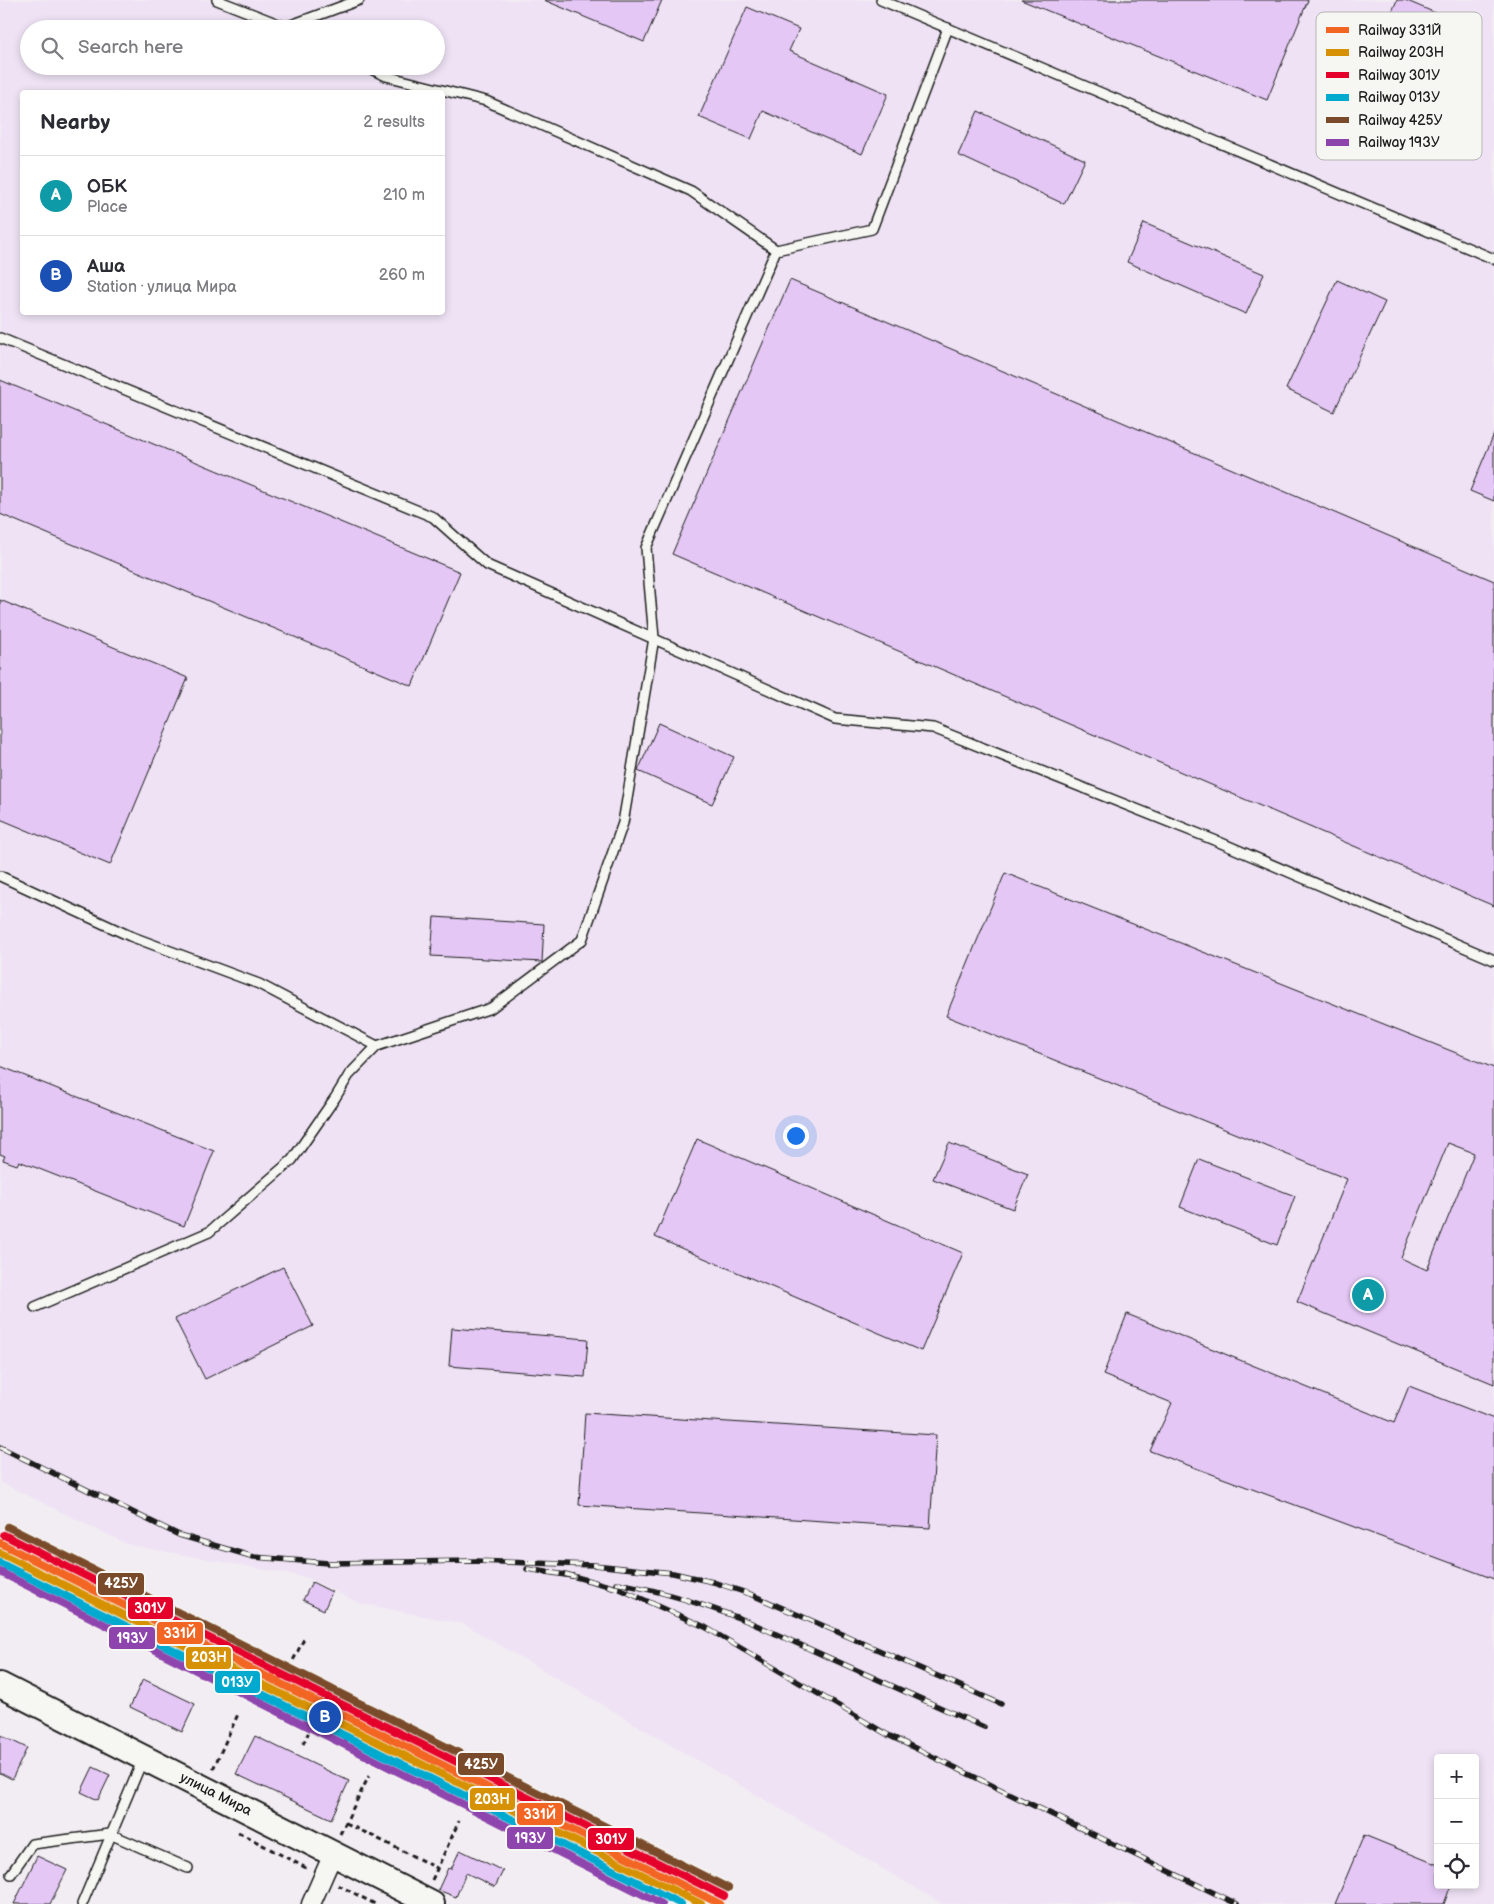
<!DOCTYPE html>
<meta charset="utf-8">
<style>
:root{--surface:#fff;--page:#f7f7f7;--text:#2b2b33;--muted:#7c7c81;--line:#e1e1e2;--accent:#ea580c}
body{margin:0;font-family:"Balsamiq Sans",sans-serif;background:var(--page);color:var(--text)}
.controls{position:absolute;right:15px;bottom:15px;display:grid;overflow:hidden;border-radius:5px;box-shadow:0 2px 8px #0003}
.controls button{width:45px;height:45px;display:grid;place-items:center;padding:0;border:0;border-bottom:1px solid var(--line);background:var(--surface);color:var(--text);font:25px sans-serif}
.you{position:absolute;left:795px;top:1135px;width:18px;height:18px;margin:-12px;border:4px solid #fff;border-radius:50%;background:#1a73e8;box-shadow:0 0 0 8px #1a73e833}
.badge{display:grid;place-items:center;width:32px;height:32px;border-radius:50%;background:var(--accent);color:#fff;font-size:16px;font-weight:700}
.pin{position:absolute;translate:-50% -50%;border:2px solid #fff;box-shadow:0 1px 5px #0006}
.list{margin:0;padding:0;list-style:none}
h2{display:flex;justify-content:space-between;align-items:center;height:65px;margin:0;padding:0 20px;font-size:21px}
h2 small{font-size:16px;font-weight:400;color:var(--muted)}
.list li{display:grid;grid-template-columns:32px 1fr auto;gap:15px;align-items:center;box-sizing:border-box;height:80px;padding:0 20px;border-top:1px solid var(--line)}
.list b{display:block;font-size:19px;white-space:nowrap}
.list p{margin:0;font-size:16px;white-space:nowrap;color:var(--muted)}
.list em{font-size:16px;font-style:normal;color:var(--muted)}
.icon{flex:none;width:28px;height:28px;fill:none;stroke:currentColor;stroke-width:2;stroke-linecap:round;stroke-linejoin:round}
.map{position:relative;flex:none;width:1494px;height:1904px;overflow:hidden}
.search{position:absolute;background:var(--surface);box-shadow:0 2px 8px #0003;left:20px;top:20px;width:425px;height:55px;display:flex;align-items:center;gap:12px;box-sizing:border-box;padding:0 18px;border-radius:28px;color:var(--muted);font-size:19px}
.panel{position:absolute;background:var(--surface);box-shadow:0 2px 8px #0003;left:20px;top:90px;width:425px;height:225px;border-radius:5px}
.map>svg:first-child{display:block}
</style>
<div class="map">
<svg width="1494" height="1904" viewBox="0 0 1494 1904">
<rect width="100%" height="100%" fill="#f2edf3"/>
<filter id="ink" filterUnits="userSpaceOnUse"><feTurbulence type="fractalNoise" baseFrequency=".02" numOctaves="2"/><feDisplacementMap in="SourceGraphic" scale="10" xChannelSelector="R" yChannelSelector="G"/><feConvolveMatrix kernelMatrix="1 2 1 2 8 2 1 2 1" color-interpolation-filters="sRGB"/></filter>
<g filter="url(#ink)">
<path fill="#eee2f4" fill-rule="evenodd" d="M0,0H1494V1904H943L464,1624L359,1603L306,1577L129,1545L0,1482ZM29,29H436V66H29ZM22,92H442V312H22ZM1438,1758H1475V1885H1438Z"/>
<g fill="#e4c7f5" stroke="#1c1c1c" fill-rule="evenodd">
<polygon points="544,0 662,0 644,42"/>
<polygon points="1021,0 1308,0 1267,100"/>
<polygon points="1397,0 1405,0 1445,17 1391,141 1345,121"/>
<polygon points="747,7 799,29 789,51 888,94 862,154 763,111 751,139 699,117"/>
<polygon points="978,111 1085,160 1064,204 958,155"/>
<polygon points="1144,223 1264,274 1246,314 1127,262"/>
<polygon points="790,280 1494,581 1494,906 672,554"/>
<polygon points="1337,280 1385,302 1334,412 1286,389"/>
<polygon points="0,380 460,572 412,686 0,514"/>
<polygon points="1494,434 1494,501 1470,491"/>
<polygon points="0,600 188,678 110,865 0,819"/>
<polygon points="659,723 734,757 712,804 638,771"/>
<path d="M1005,873L1494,1068V1384L1297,1302L1347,1179L946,1016ZM1448,1143L1474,1153L1427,1270L1401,1258Z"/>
<polygon points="434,917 544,924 542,962 431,956"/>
<polygon points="0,1066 214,1151 184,1226 19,1161 17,1165 3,1160 5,1156 0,1154"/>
<polygon points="697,1139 963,1253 921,1351 655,1237"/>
<polygon points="949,1143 1028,1174 1013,1209 933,1179"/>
<polygon points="1199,1159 1295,1196 1277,1245 1180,1207"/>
<polygon points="283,1267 313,1326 205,1379 175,1319"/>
<polygon points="1127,1314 1394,1423 1409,1386 1494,1419 1494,1579 1150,1451 1172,1403 1103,1375"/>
<polygon points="452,1328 588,1339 585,1377 449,1366"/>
<polygon points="585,1413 936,1435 930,1528 579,1505"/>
<polygon points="312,1582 332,1592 324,1610 303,1600"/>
<polygon points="143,1679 195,1704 182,1732 130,1707"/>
<polygon points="0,1735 27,1748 12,1779 0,1773"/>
<polygon points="255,1736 349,1781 331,1819 236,1774"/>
<polygon points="93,1767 110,1775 98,1800 81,1792"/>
<polygon points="1364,1835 1438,1865 1438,1885 1451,1885 1444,1904 1335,1904"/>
<polygon points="460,1850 503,1871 495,1887 466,1873 456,1897 438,1890 448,1868 451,1869"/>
<polygon points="37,1856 67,1870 50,1904 14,1904"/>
</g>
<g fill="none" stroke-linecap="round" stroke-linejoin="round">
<defs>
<g id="lane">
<polyline points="217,0 286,27 359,0"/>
<polyline points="881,0 1494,259"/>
<polyline points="365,66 386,76 486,101 691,191 776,250"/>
<polyline points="0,338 433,517 487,565 835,719 933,728 1219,842 1494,960"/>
<polyline points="0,876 130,936 259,984 377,1046"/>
<polyline points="35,1307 209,1232 292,1160 335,1098 349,1075 377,1046 491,1008 582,940 623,823 654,638 646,548 776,250 872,229 948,28"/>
<polyline points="11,1874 32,1844 110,1834 188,1868"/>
<polyline points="82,1904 143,1759"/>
</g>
<polyline id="street" points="311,1904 333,1854"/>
<polyline id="secondary" points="0,1685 432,1904"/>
</defs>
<use href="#lane" stroke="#1c1c1c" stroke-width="12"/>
<use href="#street" stroke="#1c1c1c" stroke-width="21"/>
<use href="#secondary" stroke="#1c1c1c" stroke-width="28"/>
<g stroke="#1c1c1c" stroke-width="3" stroke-dasharray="5 4" stroke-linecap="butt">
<polyline points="277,1692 305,1637"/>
<polyline points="303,1744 318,1713"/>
<polyline points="213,1769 239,1712"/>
<polyline points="346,1823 437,1868"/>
<polyline points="238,1832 308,1869"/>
<polyline points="340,1834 369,1776"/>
<polyline points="432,1880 459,1821"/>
<polyline points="338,1885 375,1904"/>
</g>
<use href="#lane" stroke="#f6f6f2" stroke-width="9"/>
<use href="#street" stroke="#f6f6f2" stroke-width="18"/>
<use href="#secondary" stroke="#f6f6f2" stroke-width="24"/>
<defs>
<g id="rail">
<polyline points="0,1447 179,1535 254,1557 328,1563 475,1561 594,1565 673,1573 713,1582 750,1594 840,1633 1001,1704"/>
<polyline points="527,1569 572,1576"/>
<polyline points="565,1574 620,1589 705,1627 888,1735 1237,1904"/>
<path d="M616,1583C661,1590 704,1605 747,1621L984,1727"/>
</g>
</defs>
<use href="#rail" stroke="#1c1c1c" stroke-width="5.5"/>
<use href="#rail" stroke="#f6f6f2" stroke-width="4" stroke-dasharray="11" stroke-linecap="butt"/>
<defs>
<polyline id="rail-1" points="0,1543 720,1904"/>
<polyline id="rail-2" points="0,1553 701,1904"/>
<polyline id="rail-3" points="4,1535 724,1896"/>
<polyline id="rail-4" points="0,1563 681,1904"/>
<polyline id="rail-5" points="8,1527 728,1888"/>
<polyline id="rail-6" points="0,1572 662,1904"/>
</defs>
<use href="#rail-1" stroke="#f6f6f2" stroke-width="11"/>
<use href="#rail-2" stroke="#f6f6f2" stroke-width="11"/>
<use href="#rail-3" stroke="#f6f6f2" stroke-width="11"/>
<use href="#rail-4" stroke="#f6f6f2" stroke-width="11"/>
<use href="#rail-5" stroke="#f6f6f2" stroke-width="11"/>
<use href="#rail-6" stroke="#f6f6f2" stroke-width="11"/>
<use href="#rail-1" stroke="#f26522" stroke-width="8"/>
<use href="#rail-2" stroke="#d69104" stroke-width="8"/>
<use href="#rail-3" stroke="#e4002b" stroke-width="8"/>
<use href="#rail-4" stroke="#00a9ce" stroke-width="8"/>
<use href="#rail-5" stroke="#7a4b2a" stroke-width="8"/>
<use href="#rail-6" stroke="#8e44ad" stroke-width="8"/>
</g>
</g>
<g text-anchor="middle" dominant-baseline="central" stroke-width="4" stroke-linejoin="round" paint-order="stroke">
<g font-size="14" fill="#1c1c1c" stroke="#f6f6f2">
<text transform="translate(216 1794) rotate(27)">улица Мира</text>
</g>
</g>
<rect x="1316" y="12" width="166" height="148" rx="8" fill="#f6f6f2" stroke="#b5b5b2" stroke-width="1"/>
<rect x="1326" y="27" width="23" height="6" fill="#f26522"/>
<rect x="1326" y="49" width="23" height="7" fill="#d69104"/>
<rect x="1326" y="72" width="23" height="6" fill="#e4002b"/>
<rect x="1326" y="94" width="23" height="7" fill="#00a9ce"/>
<rect x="1326" y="117" width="23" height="6" fill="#7a4b2a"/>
<rect x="1326" y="139" width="23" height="7" fill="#8e44ad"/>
<g font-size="14" fill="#1c1c1c">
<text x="1358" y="35">Railway 331Й</text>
<text x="1358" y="57">Railway 203Н</text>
<text x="1358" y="80">Railway 301У</text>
<text x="1358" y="102">Railway 013У</text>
<text x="1358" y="125">Railway 425У</text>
<text x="1358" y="147">Railway 193У</text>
</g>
<g stroke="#f6f6f2" stroke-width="2">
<rect x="97" y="1572" width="48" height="24" rx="5" fill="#7a4b2a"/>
<rect x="127" y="1596" width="47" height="24" rx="5" fill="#e4002b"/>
<rect x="156" y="1621" width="48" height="24" rx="5" fill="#f26522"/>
<rect x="108" y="1626" width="48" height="24" rx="5" fill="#8e44ad"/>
<rect x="185" y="1646" width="47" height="24" rx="5" fill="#d69104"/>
<rect x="214" y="1670" width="47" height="24" rx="5" fill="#00a9ce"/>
<rect x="457" y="1752" width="48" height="24" rx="5" fill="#7a4b2a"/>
<rect x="469" y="1787" width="47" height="24" rx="5" fill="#d69104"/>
<rect x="516" y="1802" width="48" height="24" rx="5" fill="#f26522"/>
<rect x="506" y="1826" width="48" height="24" rx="5" fill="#8e44ad"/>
<rect x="587" y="1827" width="48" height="24" rx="5" fill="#e4002b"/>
</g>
<g font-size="14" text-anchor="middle" font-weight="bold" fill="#fff">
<text x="121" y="1588">425У</text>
<text x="150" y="1613">301У</text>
<text x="180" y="1638">331Й</text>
<text x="132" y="1643">193У</text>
<text x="209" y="1662">203Н</text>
<text x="237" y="1687">013У</text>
<text x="481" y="1769">425У</text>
<text x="492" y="1804">203Н</text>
<text x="540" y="1819">331Й</text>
<text x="530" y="1843">193У</text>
<text x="611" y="1844">301У</text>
</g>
</svg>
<div class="controls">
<button>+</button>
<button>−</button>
<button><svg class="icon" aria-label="locate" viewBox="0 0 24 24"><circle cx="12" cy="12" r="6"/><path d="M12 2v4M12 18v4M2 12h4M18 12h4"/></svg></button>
</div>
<div class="you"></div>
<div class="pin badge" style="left:1368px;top:1295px;background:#0f9aa8">A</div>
<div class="pin badge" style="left:325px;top:1717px;background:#1a4fb4">B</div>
<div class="search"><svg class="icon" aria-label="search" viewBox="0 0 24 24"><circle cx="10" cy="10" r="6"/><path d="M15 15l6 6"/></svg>Search here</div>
<section class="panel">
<h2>Nearby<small>2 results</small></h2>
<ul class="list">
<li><span class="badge" style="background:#0f9aa8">A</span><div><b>ОБК</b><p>Place</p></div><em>210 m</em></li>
<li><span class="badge" style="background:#1a4fb4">B</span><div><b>Аша</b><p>Station · улица Мира</p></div><em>260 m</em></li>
</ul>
</section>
</div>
